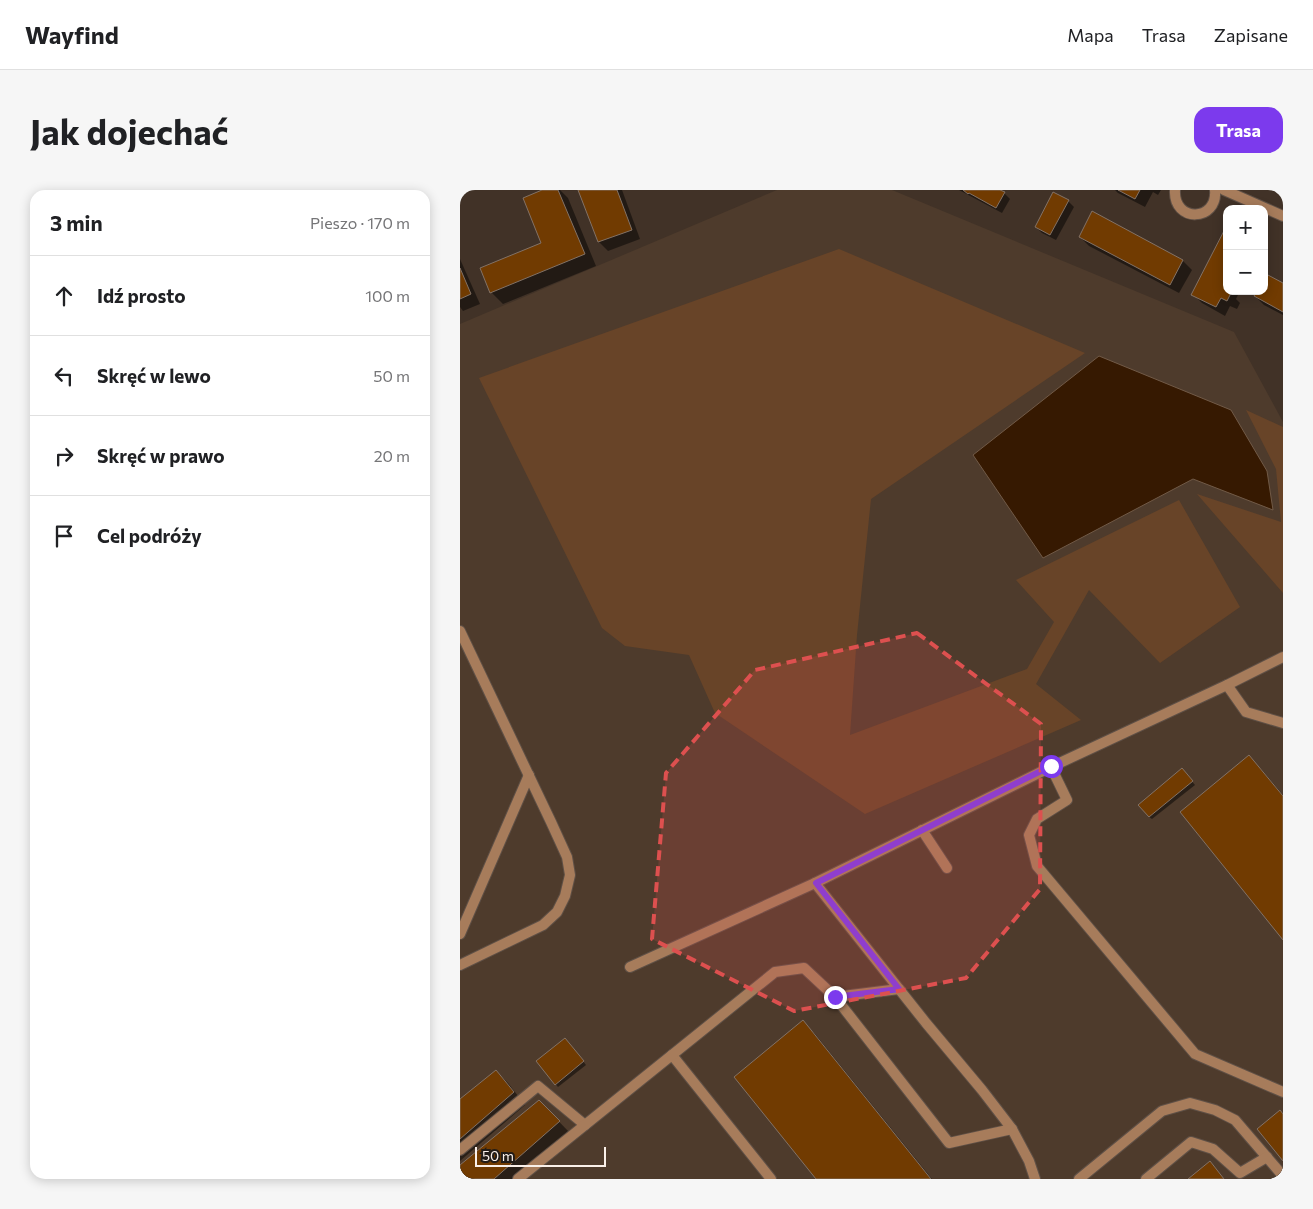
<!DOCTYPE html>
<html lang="pl">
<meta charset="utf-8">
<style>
:root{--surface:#fff;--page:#f6f6f6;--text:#202124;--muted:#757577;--line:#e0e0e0;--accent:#7c3aed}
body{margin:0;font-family:Commissioner,sans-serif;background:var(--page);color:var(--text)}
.controls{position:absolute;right:15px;top:15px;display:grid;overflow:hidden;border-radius:10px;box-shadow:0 2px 12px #0003}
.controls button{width:45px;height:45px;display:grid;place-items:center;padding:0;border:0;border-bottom:1px solid var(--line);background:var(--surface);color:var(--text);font:25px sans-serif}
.scale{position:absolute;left:15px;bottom:12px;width:131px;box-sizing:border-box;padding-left:5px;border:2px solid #faf0e9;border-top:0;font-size:14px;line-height:18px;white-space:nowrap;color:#faf0e9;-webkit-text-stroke:4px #221c17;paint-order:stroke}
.stop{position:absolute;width:15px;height:15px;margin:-11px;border:4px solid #7c3aed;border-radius:50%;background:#fff}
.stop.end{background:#7c3aed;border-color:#fff;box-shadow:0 1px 5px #0008}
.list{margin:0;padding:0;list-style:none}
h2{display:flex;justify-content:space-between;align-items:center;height:65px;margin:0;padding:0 20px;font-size:21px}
h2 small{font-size:16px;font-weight:400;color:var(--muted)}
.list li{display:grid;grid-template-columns:32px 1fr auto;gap:15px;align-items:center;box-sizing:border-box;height:80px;padding:0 20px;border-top:1px solid var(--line)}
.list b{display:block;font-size:19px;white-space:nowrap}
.list em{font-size:16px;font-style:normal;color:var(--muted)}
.icon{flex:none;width:28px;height:28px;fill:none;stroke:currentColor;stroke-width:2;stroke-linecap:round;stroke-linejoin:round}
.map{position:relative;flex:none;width:823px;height:989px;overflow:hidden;border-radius:15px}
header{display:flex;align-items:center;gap:30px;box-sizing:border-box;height:70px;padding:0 25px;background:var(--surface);border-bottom:1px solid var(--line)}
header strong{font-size:24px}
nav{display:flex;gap:28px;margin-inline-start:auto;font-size:18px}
.intro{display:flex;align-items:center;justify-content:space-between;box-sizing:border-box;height:120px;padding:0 30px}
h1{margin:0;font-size:35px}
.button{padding:12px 22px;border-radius:15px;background:var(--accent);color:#fff;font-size:18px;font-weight:700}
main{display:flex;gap:30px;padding:0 30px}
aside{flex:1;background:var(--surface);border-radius:15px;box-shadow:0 2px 12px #0003}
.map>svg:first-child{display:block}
</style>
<header>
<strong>Wayfind</strong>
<nav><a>Mapa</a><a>Trasa</a><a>Zapisane</a></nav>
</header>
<div class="intro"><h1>Jak dojechać</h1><a class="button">Trasa</a></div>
<main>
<aside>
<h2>3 min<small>Pieszo · 170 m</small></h2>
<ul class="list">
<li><svg class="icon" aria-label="ahead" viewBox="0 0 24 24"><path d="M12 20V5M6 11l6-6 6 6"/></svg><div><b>Idź prosto</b></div><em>100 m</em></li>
<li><svg class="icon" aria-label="left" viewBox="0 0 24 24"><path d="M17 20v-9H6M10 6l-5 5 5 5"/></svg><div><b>Skręć w lewo</b></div><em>50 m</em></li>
<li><svg class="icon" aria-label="right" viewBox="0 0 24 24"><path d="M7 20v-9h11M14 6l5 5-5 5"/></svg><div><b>Skręć w prawo</b></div><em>20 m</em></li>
<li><svg class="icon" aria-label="arrive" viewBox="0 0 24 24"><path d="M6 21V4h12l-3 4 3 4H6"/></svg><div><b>Cel podróży</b></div></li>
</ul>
</aside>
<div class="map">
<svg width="823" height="989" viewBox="0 0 823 989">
<rect width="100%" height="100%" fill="#413227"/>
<polygon fill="#4e3b2c" points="317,0 432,0 774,142 823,232 823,989 0,989 0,134"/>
<g fill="#684428">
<polygon points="379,59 625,163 411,309 397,445 390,545 567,479 594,432 556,390 719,310 780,417 700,473 629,400 576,494 621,530 405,624 255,523 229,465 165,456 142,438 19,188"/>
<polygon points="786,220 823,237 823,403 737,304 821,332 816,279"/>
</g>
<polygon fill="#361901" stroke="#715a47" points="639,166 771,220 807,281 813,320 733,289 583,368 513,265"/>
<g fill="#0007">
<polygon points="85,0 100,0 108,8 136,76 43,114 31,102 83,54"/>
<polygon points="120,0 162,0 180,49 148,61 139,52"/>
<polygon points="499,0 538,0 544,3 550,9 542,23"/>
<polygon points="655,0 701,0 698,5 693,2 685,17 658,3"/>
<polygon points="815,0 823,0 823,4"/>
<polygon points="608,11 614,17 596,50 582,43 576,37"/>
<polygon points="633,23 723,71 732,80 719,103 629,56 620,47"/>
<polygon points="0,69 20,114 3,121 0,117"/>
<polygon points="807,86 823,94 823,125 804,115 795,106 804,101"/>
<polygon points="767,101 780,101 776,109 780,113 777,119 770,116 765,126 742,113 733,104"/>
<polygon points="789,567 801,579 823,605 823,748 721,622"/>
<polygon points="725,583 735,595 692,629 689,627"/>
<polygon points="343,832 355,844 472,989 358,989"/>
<polygon points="108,852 126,875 98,897 78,872"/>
<polygon points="36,881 48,893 65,915 0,971 0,910"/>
<polygon points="79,911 111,944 59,989 0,989 0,977"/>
</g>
<g fill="#713b01" stroke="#837266">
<polygon points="82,0 98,0 125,64 30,103 20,78 81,53 63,8"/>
<polygon points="118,0 157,0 172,40 138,52"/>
<polygon points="503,0 540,0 545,2 536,18 509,3 508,4"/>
<polygon points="658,0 680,0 675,9"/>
<polygon points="593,2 609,10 590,45 575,37"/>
<polygon points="632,21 723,70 710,95 619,47"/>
<polygon points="767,35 767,100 771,103 767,111 761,108 756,117 731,105"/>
<polygon points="0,78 11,104 0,109"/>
<polygon points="806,84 823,93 823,122 794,106 797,101 804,101 804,88"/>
<polygon points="789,565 823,606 823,750 720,622"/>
<polygon points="722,578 733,591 689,627 678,615"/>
<polygon points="343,830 471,989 356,989 274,887"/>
<polygon points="105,848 124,871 95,895 76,871"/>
<polygon points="36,880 54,902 0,949 0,909"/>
<polygon points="79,910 100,931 34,989 0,989 0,975"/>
<polygon points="820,920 823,924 823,971 797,939"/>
<polygon points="750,971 764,989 728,989"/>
</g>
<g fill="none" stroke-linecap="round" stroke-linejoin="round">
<defs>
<g id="lane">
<polyline points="0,441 91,632 107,667 110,685 105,706 97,722 83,735 0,775"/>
<polyline points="767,495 786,522 823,533"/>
<polyline points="591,577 607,610 577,629 569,645 577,676 735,864 823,902"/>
<polyline points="462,640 487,678"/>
<polyline points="355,693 466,833 522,900 552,939 569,971 575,989"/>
<polyline points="0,744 69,585"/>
<polyline points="170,777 355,693 591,577 767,495 823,467"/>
<polyline points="375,807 439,799"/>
<polyline points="212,865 311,989"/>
<polyline points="0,960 78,896 125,935"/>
<polyline points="58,989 315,782 344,778 375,807 489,953 552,939"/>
<polyline points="619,989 702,921 730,913 755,920 775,930 823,986"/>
<polyline points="686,989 731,952 753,959 780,983 807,967"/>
</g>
<g id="street">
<path d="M715,0C713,33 758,32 755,0"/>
<polyline points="764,0 823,26"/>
</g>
</defs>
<use href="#lane" stroke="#5f5046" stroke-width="12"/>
<use href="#street" stroke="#5f5046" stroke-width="12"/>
<use href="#lane" stroke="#a77c5b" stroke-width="10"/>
<use href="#street" stroke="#a77c5b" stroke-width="10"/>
</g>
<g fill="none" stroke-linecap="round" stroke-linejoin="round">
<polyline stroke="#7c3aed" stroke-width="6" points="375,807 439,799 356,693 591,576"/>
</g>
<path fill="#dd504f" fill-opacity="0.2" stroke="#dd504f" stroke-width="4" stroke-dasharray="10 6" stroke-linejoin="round" d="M457,443L581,534L580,699L506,788L334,821L192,749L206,583L295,480Z"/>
</svg>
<div class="controls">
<button>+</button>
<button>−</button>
</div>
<div class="scale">50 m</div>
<div class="stop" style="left:591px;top:576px"></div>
<div class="stop end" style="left:375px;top:807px"></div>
</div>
</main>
